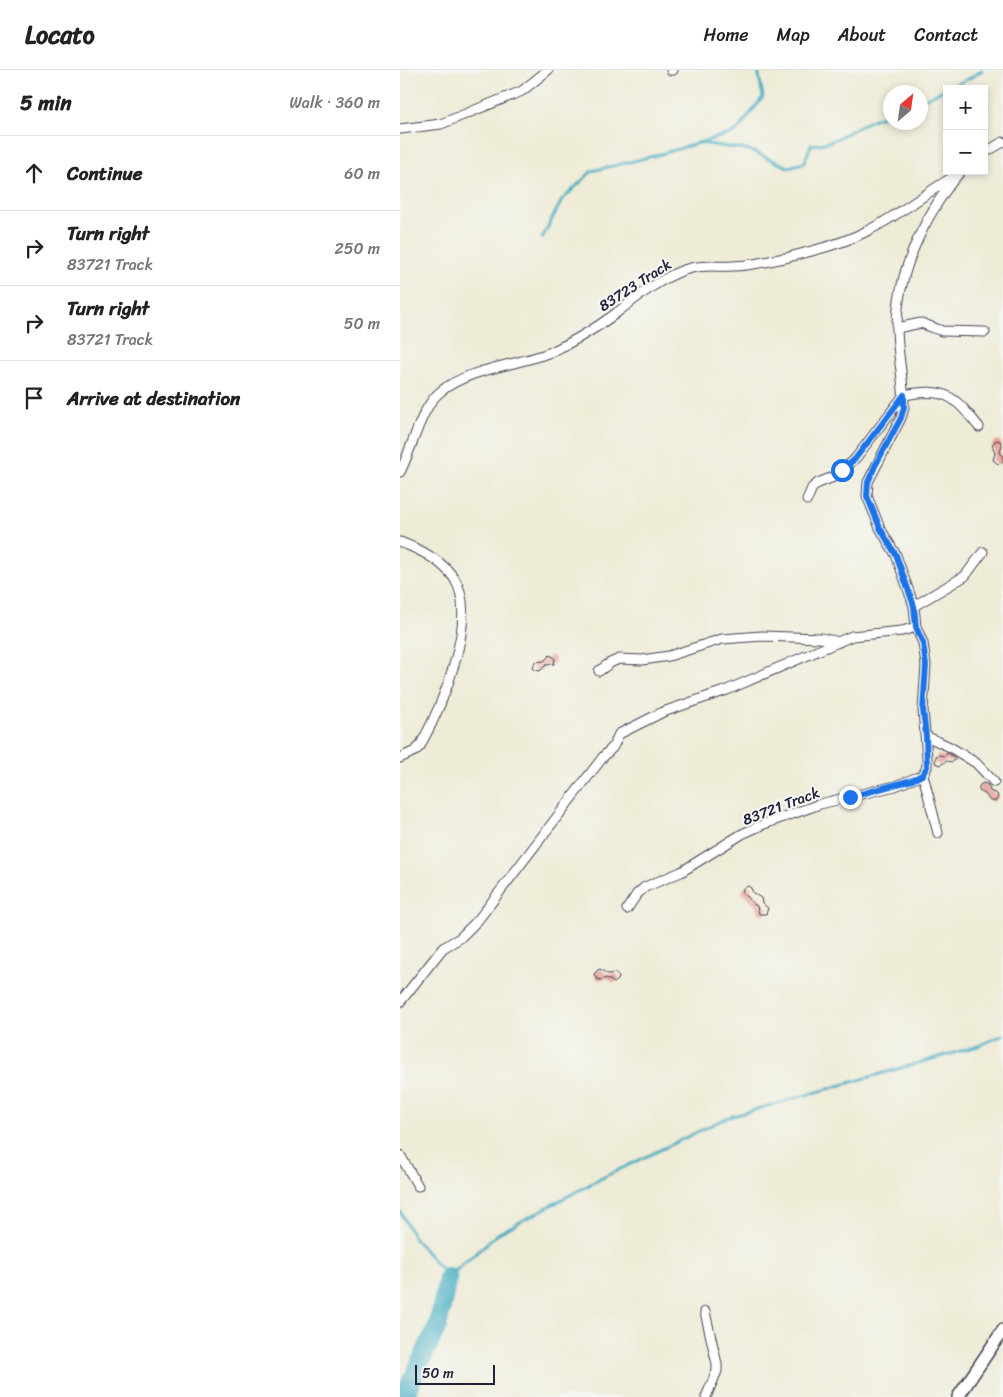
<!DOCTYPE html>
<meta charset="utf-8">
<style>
:root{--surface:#fff;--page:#f2f2f2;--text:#222;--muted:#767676;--line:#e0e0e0}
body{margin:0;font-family:Sriracha,sans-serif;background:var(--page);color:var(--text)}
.controls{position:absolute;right:15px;top:15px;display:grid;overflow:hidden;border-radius:0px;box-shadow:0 2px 8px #0003}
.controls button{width:45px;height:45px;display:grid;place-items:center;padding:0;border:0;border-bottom:1px solid var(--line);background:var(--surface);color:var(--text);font:25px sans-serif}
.compass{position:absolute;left:483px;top:15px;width:45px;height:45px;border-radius:50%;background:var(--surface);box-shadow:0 2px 8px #0003;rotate:29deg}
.scale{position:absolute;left:15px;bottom:12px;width:80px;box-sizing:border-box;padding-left:5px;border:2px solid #22223b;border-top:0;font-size:14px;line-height:18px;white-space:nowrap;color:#22223b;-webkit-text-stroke:4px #f6f6f2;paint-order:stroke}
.stop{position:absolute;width:15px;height:15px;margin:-11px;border:4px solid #1a73e8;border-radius:50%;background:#fff}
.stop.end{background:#1a73e8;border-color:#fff;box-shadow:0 1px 5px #0008}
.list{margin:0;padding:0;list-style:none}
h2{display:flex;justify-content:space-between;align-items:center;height:65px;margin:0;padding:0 20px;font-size:21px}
h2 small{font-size:16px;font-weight:400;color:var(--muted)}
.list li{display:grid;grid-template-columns:32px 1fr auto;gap:15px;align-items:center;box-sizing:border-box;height:75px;padding:0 20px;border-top:1px solid var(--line)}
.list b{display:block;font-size:19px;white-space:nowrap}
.list p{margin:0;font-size:16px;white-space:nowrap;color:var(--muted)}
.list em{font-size:16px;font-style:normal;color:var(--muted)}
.icon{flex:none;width:28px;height:28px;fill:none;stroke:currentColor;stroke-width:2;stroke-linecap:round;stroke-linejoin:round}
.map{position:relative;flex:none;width:603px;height:1327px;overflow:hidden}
header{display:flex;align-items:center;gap:30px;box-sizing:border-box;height:70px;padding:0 25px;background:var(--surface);border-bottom:1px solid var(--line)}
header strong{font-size:24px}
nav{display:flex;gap:28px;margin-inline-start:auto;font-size:18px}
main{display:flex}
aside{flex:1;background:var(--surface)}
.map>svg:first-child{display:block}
</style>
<header>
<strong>Locato</strong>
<nav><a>Home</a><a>Map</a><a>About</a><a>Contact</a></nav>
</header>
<main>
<aside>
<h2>5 min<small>Walk · 360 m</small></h2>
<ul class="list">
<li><svg class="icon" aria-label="ahead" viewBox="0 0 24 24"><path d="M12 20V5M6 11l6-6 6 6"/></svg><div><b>Continue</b></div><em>60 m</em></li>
<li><svg class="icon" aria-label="right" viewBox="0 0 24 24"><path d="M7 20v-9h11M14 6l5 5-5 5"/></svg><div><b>Turn right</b><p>83721 Track</p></div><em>250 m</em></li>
<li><svg class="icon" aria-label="right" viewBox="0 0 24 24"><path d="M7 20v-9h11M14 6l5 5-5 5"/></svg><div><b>Turn right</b><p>83721 Track</p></div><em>50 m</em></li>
<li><svg class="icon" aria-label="arrive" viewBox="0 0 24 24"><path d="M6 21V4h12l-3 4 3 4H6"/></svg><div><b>Arrive at destination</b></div></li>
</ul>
</aside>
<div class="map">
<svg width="603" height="1327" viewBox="0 0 603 1327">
<rect width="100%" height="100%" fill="#f6f6f2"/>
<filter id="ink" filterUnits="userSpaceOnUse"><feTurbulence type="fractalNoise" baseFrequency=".02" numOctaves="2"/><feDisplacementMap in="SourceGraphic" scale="10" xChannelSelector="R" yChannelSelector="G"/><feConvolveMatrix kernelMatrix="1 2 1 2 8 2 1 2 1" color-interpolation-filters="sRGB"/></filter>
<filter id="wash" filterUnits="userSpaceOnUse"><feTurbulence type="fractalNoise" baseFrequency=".0096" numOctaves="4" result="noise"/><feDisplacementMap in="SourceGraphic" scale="20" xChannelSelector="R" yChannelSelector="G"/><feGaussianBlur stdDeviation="1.12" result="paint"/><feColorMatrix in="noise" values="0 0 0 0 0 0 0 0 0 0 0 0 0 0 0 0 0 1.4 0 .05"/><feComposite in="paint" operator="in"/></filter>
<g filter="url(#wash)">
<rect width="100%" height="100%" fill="#eeebd6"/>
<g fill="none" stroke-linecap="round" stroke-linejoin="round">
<g stroke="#44adc3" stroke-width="3">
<polyline points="520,29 526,28 572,7 582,0"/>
<path d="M300,73L349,80L388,97L404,93L411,75C436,73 443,64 464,54C472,49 482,47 490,43"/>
<polyline points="142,168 162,130 192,101 254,86 336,62 363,27 358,0"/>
<polyline points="0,1141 14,1168 48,1207 99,1163 202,1108 326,1048 578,976 603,965"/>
</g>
<polyline stroke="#44adc3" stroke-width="19" points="4,1327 38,1255 48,1207"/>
</g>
<g id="blocks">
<g fill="#e79e95">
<polygon points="596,370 600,371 602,375 600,382 603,387 603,392 598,394 593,390 595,383 592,375"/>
<polygon points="150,585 155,588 154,594 146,595 140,601 135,600 133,598 135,592 144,591"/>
<polygon points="548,683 556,689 552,692 547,691 540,695 535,693 536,686 539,685 544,686"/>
<polygon points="583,713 588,715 590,721 597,724 598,727 596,731 590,731 585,724 579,721 579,716"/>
<polygon points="348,816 351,818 353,823 361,828 362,833 368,838 366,844 359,844 357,836 353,834 348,827 342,824 343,818"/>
<polygon points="199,899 202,900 207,904 216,903 219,907 218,910 214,913 207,908 200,910 197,909 194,904"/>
</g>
</g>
</g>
<g filter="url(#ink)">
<use href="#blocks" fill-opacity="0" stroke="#414052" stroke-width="1"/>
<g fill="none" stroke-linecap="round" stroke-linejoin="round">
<defs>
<g id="minor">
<polyline points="271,0 273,0"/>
<polyline points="0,59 41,54 122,21 148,0"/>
<polyline points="584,83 603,72"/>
<polyline points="497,258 521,253 542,261 585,262"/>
<path d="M0,402C12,379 21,337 40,322C70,297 119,296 153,281C175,271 196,258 215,244C236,228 259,209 284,200C301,194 316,197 333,196C350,196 368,191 385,188C412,181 442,174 467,161C498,146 524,124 553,107"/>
<path d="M407,430L412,418L418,413L436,406L455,389L504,325C546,317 554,326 579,357"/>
<path d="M0,472C19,479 42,491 54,508C80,548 41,638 20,676L15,681L0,688"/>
<polyline points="514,536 565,506 583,482"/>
<polyline points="199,601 210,593 219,589 242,590 269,586 322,569 362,566 421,568 439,572"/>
<polyline points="526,666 550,677 576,693 594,712"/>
<polyline points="523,705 538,763"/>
<path d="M227,839L237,824L245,817L281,802L342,764L364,754L420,734L495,716L523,705L527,697V688L523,640L526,595L523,573L516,557L514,536L496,485L480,458L467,426L468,412L501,348L504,337C504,311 497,284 497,257C497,212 514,170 538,132C545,121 552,110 561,101"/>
<polyline points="0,932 43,878 60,868 78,850 203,687 213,677 219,664 263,642 327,620 452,566 502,561 516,557"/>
<polyline points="0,1085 18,1116"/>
<polyline points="305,1242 317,1294 317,1301 306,1327"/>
</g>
<polyline id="tertiary" points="558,1327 603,1260"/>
</defs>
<use href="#minor" stroke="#414052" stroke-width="11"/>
<use href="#tertiary" stroke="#414052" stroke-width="14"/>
<use href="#minor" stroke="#fff" stroke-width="9"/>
<use href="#tertiary" stroke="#fff" stroke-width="11"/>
</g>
</g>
<g fill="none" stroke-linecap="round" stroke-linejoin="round" filter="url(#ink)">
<polyline stroke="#1a73e8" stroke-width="6" points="442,400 455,389 504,325 504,337 501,348 475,396 468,412 467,426 480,458 496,485 514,536 516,557 523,573 526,595 523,640 526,666 527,697 522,705 512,710 450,727"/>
</g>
<g text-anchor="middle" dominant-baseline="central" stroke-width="4.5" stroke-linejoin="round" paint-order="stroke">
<g font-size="15" fill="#22223b" stroke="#f6f6f2">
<text transform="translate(235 215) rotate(-33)">83723 Track</text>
<text transform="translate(381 736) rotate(-21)">83721 Track</text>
</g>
</g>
</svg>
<div class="controls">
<button>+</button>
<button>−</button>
</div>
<svg class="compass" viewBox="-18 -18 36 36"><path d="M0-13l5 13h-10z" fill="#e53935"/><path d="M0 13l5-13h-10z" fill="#767676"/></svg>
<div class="scale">50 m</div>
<div class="stop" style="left:442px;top:400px"></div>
<div class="stop end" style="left:450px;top:727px"></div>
</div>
</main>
